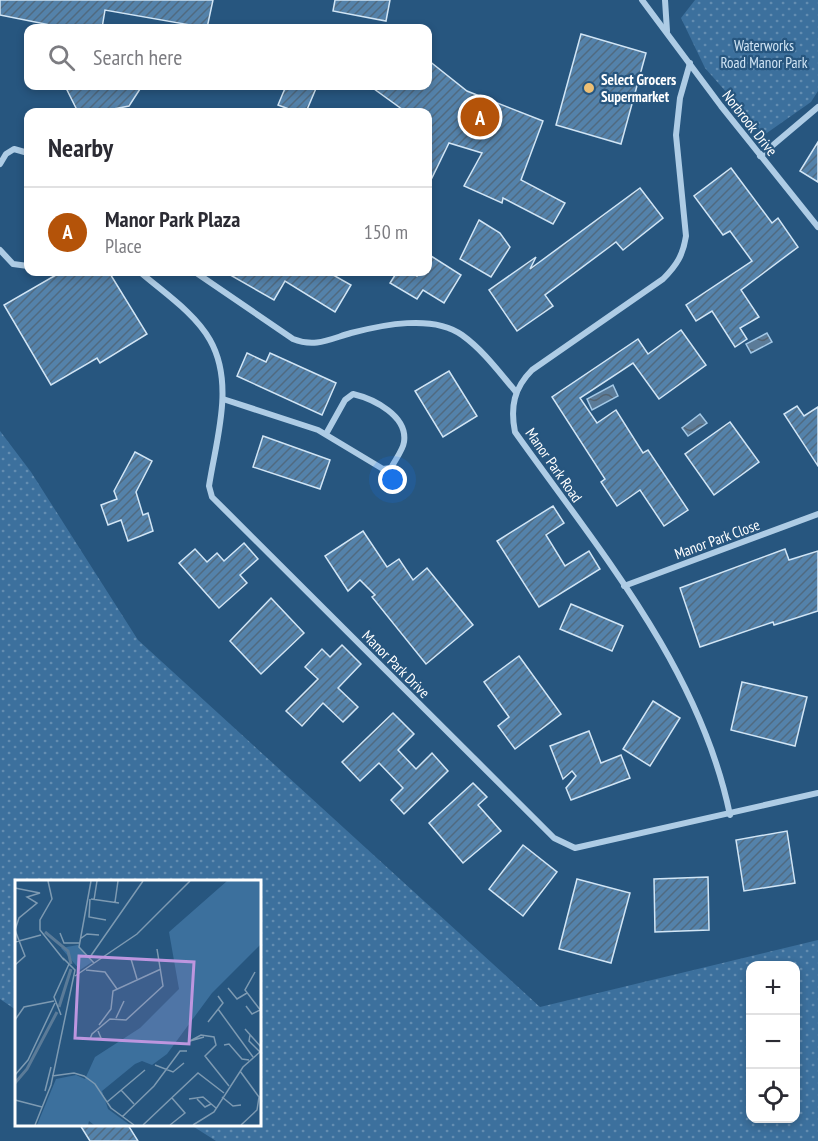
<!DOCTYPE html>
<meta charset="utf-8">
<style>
:root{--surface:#fff;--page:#f2f2f3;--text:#2b2b33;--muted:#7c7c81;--line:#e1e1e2;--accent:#b45309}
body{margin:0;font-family:"PT Sans Narrow",sans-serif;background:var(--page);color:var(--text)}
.controls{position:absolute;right:18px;bottom:18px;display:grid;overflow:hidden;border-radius:12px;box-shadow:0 3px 9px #0003}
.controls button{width:54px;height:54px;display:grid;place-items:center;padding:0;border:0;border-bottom:2px solid var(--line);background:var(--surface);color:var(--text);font:30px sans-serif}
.you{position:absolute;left:393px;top:480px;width:21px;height:21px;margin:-15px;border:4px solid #fff;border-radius:50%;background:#1a73e8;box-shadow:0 0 0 9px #1a73e833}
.badge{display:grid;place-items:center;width:39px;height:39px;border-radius:50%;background:var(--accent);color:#fff;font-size:20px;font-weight:700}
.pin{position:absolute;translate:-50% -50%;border:3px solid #fff;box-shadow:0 2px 6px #0006}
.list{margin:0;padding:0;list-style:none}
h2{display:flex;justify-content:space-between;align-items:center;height:78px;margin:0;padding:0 24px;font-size:26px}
h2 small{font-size:20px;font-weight:400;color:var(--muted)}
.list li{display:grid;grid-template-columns:39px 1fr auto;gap:18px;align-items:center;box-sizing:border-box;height:90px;padding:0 24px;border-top:2px solid var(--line)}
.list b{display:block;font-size:22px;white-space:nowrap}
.list p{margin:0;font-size:20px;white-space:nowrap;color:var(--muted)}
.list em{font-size:20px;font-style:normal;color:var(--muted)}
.icon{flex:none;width:33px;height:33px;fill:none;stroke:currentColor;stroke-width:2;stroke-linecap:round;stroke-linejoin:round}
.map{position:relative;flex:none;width:818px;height:1141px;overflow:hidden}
.search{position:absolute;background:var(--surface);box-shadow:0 3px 9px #0003;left:24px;top:24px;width:408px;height:66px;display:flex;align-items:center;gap:15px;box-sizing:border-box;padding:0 21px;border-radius:12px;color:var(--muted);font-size:22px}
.panel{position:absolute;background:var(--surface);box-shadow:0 3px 9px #0003;left:24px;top:108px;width:408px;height:168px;border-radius:12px}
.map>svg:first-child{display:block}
</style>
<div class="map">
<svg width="818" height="1141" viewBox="0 0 818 1141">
<defs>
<pattern id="green-dots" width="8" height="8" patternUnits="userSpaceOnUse" patternTransform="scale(1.5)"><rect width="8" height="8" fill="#3c709d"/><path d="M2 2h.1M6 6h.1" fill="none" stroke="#638db1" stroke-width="1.8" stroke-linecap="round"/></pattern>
<pattern id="water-waves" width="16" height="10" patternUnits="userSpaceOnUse" patternTransform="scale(1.5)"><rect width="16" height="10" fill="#5b7b98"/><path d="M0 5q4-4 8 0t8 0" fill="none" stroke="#546472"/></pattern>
<pattern id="building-hatch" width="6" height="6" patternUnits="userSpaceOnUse" patternTransform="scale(1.5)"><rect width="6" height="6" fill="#5482aa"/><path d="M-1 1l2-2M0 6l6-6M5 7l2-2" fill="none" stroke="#506a80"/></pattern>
</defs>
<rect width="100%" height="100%" fill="#27567f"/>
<g fill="url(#green-dots)" fill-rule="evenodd">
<polygon points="695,0 818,0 818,91 811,102 764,135 705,68 681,18"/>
<path d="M0,431L31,472L138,640L540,1007L818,940V1141H216L191,1125L260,1124V882H16V1010L0,999ZM750,966H796V1118H750Z"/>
</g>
<g fill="url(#water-waves)" stroke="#a3c8e6" stroke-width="1.5">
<polygon points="767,333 772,342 751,353 746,344"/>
<polygon points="613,385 618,396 592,410 587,399"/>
<polygon points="700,414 707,423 688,436 682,428"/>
</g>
<g fill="url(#building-hatch)" stroke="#d1e5f5" stroke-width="1.5">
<polygon points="0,0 213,0 207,28 105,10 102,28 65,28 0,15"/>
<polygon points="335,0 390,0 386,21 333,11"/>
<polygon points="581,34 646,53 621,144 556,125"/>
<polygon points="428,60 467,91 543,121 521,180 565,203 553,224 503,198 502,203 464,186 482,153 449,143 428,186 428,112 406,112 370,86 428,86"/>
<polygon points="65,86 142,86 129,106 98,112 78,112"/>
<polygon points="286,86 317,86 306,112 297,112 278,105"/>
<polygon points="818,142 818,182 800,171"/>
<polygon points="731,168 772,223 778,218 798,247 741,290 759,317 740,328 747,339 735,347 712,311 696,321 686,305 752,261 730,231 723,235 694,196"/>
<polygon points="640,188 663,218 623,250 616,242 545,295 553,306 517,331 489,290 536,257 530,269"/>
<polygon points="479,220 500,233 510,247 491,277 460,259"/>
<polygon points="428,254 461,275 444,303 423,290 417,299 390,283 397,272 409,272 417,276 420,272 428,272"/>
<polygon points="61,272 109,272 147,334 100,363 97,358 51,385 4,305"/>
<polygon points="225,272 328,272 351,285 335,312 285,281 274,300"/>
<polygon points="681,330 706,365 659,399 633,363 580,398 597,423 616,410 643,453 648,450 688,510 664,526 640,490 617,506 601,482 605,479 552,397 638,339 648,354"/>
<polygon points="247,353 266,362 270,353 336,383 322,415 237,376"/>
<polygon points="449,371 477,416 443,437 415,391"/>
<polygon points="797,406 804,416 818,407 818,466 784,414"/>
<polygon points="730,422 759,462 714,495 685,454"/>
<polygon points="263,436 330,460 320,489 253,467"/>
<polygon points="135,452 152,461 136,492 143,515 148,513 153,531 128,541 121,520 108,525 101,505 117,499 114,491"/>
<polygon points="553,506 564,523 546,535 565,566 589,551 600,569 539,607 497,541"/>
<polygon points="363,531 387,567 399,559 413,580 427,568 473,625 426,664 372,597 375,595 360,580 348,591 325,556"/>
<polygon points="244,543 258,559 240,575 247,583 219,608 179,563 195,549 207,562 217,553 224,561"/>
<polygon points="785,549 789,560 818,551 818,611 774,625 773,622 700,647 680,588"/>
<polygon points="271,598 304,633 261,674 230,641"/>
<polygon points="571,604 623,626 612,651 560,629"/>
<polygon points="342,645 361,664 338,688 358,707 343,722 323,703 302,726 286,711 318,679 305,667 322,649 330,657"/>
<polygon points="519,656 561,714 515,749 498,726 509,717 484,682"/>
<polygon points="742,682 807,697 795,746 731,730"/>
<polygon points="653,701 680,718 650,766 623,749"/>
<polygon points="393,713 414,734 398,750 416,769 432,753 448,771 404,814 391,800 403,788 379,763 360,781 342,762"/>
<polygon points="589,731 601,763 621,755 630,778 571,800 566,788 576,776 572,771 563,779 550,746"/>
<polygon points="473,783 487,797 478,805 501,831 463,863 429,823"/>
<polygon points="787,831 795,883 744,891 736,840"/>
<polygon points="523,845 557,872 523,916 489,889"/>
<polygon points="708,877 709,930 655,932 654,879"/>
<polygon points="577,879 630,893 611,963 559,949"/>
<polygon points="80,1125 128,1125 138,1141 90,1141"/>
</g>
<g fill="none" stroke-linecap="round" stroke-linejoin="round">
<g stroke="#aecce5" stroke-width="6">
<polyline points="642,0 721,106 818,227"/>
<polyline points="665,0 667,31"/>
<path d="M690,63L680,98L676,135L686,236C683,255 677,265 663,279L532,370C514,388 510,407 515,432C599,550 700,669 730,815"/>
<polyline points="760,156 818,107"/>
<polyline points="0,164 6,154 14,149 28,153"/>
<polyline points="0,250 13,264 28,266"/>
<path d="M140,272C163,292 195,313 210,340C235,384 216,440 209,486L212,497L554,838L575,848L818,793"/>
<path d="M195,272L293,339C315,348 330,339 351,333C382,325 433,314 462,335C483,350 499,372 516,392"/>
<path d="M223,399L318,430L383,469L391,468C395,460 403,450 404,442C408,416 374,399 353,394L345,400L326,434"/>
<polyline points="624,586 818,514"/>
</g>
</g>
<circle fill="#edbf74" stroke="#27567f" stroke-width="2" cx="589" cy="88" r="6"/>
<g text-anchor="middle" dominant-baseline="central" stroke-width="4.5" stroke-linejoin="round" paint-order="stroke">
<g font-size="15" fill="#d1e5f5" stroke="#27567f">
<text x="764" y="45">Waterworks<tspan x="764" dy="17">Road Manor Park</tspan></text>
</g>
<g font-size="15" font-weight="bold" fill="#fff" stroke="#27567f" text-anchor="start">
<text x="601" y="79">Select Grocers<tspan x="601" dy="17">Supermarket</tspan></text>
</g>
<g font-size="15" fill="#fff" stroke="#27567f">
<text transform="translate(750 123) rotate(52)">Norbrook Drive</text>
<text transform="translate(554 465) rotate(55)">Manor Park Road</text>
<text transform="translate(717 539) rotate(-20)">Manor Park Close</text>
<text transform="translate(396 664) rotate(45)">Manor Park Drive</text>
</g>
</g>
<g transform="translate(15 880)">
<rect width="246" height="246" fill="#27567f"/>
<path d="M212,1H246V64L197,113L152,174L137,185L127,181L120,184L87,211L93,229L115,245H79L74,241L73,245H22L41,199L61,195L70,199L80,177L125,148L164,109L154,52ZM63,65L77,82L65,90L46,68Z" fill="#3c709d"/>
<path fill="none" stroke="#5b7b98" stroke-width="3" d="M30,52L53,71L56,84M44,127L56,89M0,203L12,189L42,132"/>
<path fill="none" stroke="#7d9ab2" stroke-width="1.5" d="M33,1L37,19L25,40V50L49,80M76,1L64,67L79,83M0,8L25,13L12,17L22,23L4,38L0,50L10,76L0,85M75,19L74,37L91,40M76,19L104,23M79,20L82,1M100,22L103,1M45,53L49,63H64M65,59L72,54L84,55M0,62L26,55M75,77L128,1M116,79L122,99M71,90L90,92L102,109M240,92L230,110L246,131M60,96L122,54L175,1M213,108L222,119L232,113M231,126L237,134L245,130M203,129L238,177M46,135L39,117L54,84M101,138L109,121M0,140L9,127L39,121M193,142L208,123L203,116M84,145L96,129L98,111L146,89M230,149L246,167M83,151L86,158L75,159L77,154L95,139L111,140L148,106L142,69M235,155L234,161L245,172M189,157L175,161L186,155L199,157L201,165L190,176L214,206M209,165L214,164L227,179L234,180M140,185L158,192L169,183M225,191L244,217L242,230L226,245M0,195L13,180L40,123M37,196L59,193L69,196L80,204L96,228L119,245M106,210L119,224M30,211L36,187M207,217L218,226L226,225M174,219L188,217L201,228M182,219L190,227L196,224M0,220L27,227M92,222L130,190M107,237L139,206L165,171H172M20,245L36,205L60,90L48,78M128,245L183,193L209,213M155,245L170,233L157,218M178,245L199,232L228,187L246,171"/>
<path fill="#bd96df" fill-opacity="0.15" stroke="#bd96df" stroke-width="3" d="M64,76L179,82L174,164L60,158Z"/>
<rect width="246" height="246" fill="none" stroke="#fff" stroke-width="3"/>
</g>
</svg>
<div class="controls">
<button>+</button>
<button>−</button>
<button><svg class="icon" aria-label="locate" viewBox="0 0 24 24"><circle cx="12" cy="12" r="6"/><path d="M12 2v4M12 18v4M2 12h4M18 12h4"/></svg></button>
</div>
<div class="you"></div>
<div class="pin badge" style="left:480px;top:117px">A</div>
<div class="search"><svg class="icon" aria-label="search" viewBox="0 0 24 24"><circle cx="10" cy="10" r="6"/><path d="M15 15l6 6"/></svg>Search here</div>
<section class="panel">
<h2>Nearby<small></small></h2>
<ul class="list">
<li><span class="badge">A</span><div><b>Manor Park Plaza</b><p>Place</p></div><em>150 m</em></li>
</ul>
</section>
</div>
